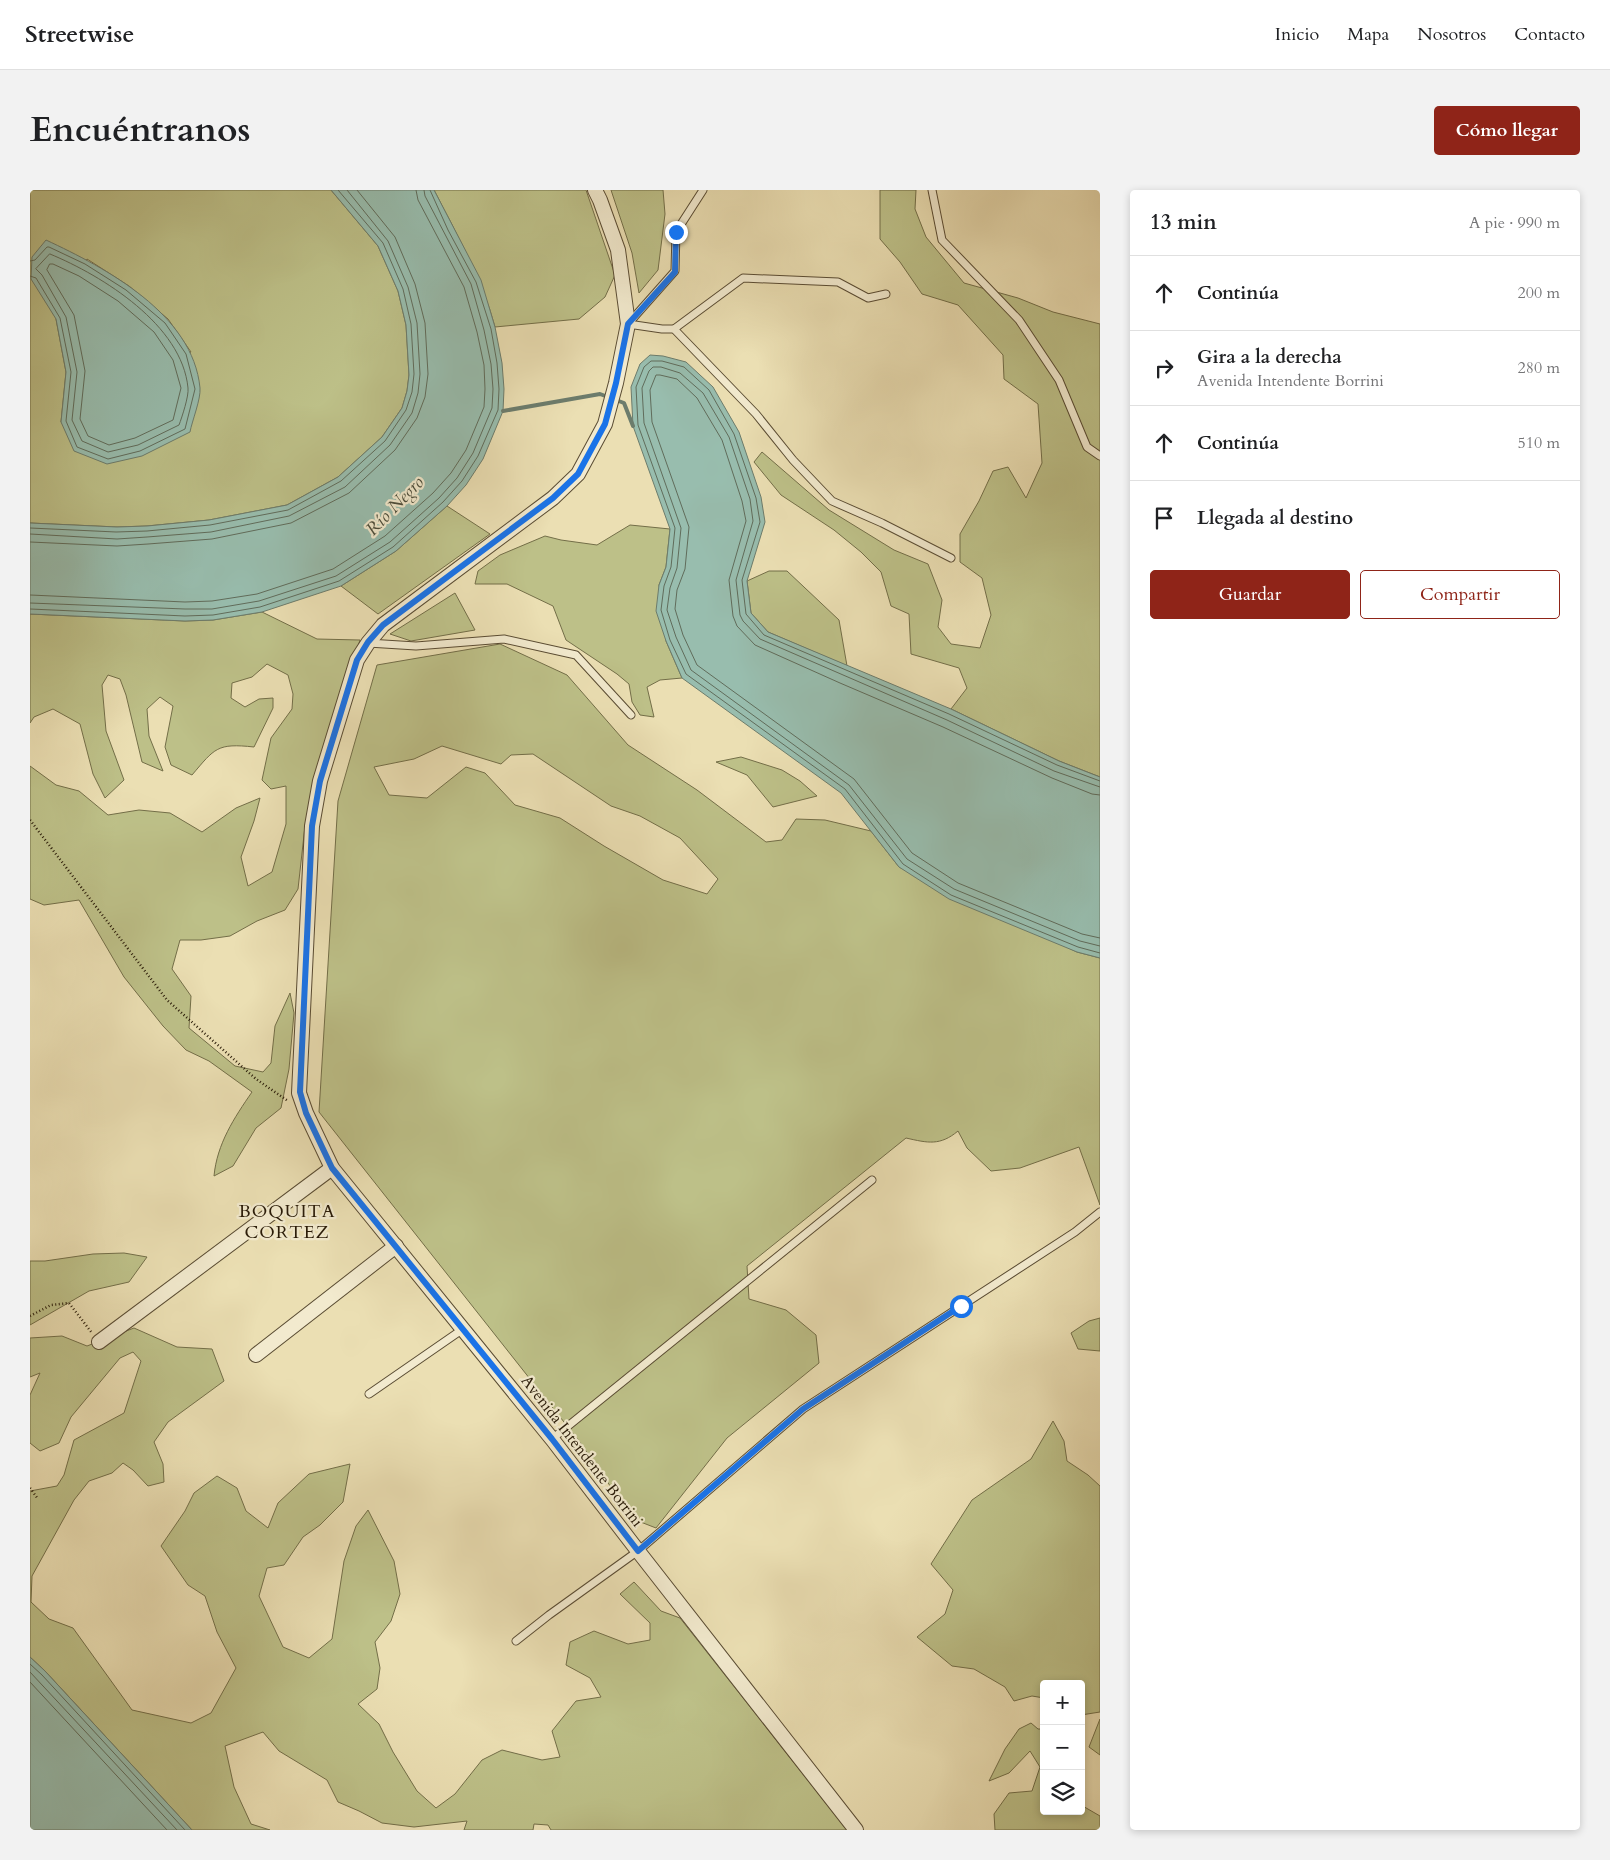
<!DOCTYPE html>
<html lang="es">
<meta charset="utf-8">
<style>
:root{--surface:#fff;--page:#f2f2f2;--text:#202124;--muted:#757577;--line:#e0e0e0;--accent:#8f2418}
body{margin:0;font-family:Cardo,serif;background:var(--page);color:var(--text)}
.controls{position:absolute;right:15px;bottom:15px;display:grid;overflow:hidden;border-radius:5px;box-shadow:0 2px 8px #0003}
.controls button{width:45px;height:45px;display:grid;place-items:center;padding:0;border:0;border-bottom:1px solid var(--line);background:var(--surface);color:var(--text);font:25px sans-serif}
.stop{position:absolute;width:15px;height:15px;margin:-11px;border:4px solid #1a73e8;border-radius:50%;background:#fff}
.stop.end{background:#1a73e8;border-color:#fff;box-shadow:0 1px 5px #0008}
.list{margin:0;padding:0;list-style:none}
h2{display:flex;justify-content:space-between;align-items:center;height:65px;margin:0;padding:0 20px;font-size:21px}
h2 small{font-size:16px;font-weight:400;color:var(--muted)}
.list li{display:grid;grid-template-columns:32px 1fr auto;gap:15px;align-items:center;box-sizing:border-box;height:75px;padding:0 20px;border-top:1px solid var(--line)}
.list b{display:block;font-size:19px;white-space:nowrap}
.list p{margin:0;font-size:16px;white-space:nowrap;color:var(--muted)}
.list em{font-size:16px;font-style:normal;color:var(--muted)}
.actions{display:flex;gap:10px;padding:15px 20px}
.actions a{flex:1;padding:11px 0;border:1px solid var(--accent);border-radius:5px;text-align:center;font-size:18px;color:var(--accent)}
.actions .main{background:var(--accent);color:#fff}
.icon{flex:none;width:28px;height:28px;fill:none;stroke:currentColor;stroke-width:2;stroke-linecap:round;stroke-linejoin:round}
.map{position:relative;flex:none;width:1070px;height:1640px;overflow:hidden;border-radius:5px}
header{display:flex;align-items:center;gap:30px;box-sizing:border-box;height:70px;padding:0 25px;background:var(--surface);border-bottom:1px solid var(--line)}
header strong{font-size:24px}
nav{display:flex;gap:28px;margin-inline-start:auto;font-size:18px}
.intro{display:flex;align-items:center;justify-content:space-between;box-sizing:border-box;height:120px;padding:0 30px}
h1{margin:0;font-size:35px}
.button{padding:12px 22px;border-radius:5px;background:var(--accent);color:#fff;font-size:18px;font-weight:700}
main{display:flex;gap:30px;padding:0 30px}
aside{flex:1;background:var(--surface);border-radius:5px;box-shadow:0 2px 8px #0003}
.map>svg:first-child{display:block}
</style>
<header>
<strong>Streetwise</strong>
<nav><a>Inicio</a><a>Mapa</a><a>Nosotros</a><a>Contacto</a></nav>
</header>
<div class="intro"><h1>Encuéntranos</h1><a class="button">Cómo llegar</a></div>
<main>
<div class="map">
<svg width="1070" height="1640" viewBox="0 0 1070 1640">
<rect width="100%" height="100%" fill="#ebdfb3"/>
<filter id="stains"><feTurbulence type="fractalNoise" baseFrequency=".004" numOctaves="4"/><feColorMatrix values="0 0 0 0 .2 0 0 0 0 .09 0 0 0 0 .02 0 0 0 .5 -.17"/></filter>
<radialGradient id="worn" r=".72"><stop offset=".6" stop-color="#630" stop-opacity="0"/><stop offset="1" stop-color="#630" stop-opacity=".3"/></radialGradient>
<g fill="#bdc088" stroke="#736e48" fill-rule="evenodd">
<path d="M0,0H301L348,56L368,101L376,135L379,185L377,201L372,218L352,247L308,287L257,315L179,330L117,336L87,337L0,333ZM57,69L99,96L138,129L161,162L31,232L36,182L26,129Z"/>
<path d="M404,0H556L585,85L575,107L549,129L465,137C452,88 427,45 404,0Z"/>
<polygon points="581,0 633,0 635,24 628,80 609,103 602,63"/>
<polygon points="850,0 886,0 885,19 896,47 934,93 988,108 1023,122 1070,134 1070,587 1029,571 921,519 937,498 929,478 881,464 879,424 861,416 851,382 831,362 804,340 751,305 724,272 732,262 799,320 864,360 898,374 912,410 908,437 921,454 950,458 961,425 952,388 930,372 930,344 949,311 963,281 978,277 996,308 1012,273 1008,214 974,189 973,165 928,115 892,104 870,72 850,49"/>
<polygon points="417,316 460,344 348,424 311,396 366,361"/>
<polygon points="600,335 640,339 636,377 629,395 636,451 652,488 630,490 617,497 624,527 610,525 602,512 599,494 587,484 536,450 523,416 477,394 445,394 448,381 470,365 515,346 531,350 567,355"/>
<polygon points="739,381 757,381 809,430 817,476 738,442 721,423 717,391"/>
<polygon points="425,403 445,440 381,451 360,444"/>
<path d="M232,422L287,449L330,450L282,602L275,636L268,699L255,720L227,731L200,746L171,750H150L142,779L161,806L159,838L205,876L233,882L241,873L245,836L260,803L264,823L259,879L251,918L226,938L203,976L184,986C187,954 204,928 222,902L179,871L156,860L133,836L94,787L49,710L14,715L0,709V576L26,595L49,601L78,625L109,620L140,623L172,642L206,618L230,608L224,631L211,667L218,696L242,682L256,634V596L241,599L232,590L241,548L262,519L263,504L258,485L237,474L222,487L202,493L201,508L215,517L229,509L243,508V518L224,557C187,553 185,558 162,585L141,575L135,557L143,516L130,507L117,519L119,546L133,581L112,572L96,505L90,489L78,485L72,495L76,541L94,590L75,608L63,584L50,534L23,519L4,527L0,533V424L155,431L183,430Z"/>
<path d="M470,454L537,485L598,555L667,600L736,652L752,650L766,629L795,630L841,641L869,677L1047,762L1070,768V1015L1049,957L990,978L961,981L937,958L928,941C910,956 898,953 876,948L717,1076L719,1109L756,1120L786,1145L789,1173L697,1248L626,1338L603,1329L549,1251L289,922L308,611L347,475ZM412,556L471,574L481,565L503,564L581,616L610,626L650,648L688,689L677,704L633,690L574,656L530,628L485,615L455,583L436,577L397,608L359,605L344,577L384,569Z"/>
<polygon points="711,567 752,580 770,591 787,606 743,617 717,585 686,572"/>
<polygon points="94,1063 117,1067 99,1092 59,1101 0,1135 0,1071 15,1071 63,1064"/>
<polygon points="1070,1128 1070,1161 1048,1159 1041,1143 1059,1131"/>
<polygon points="104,1138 147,1157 182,1159 194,1191 138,1232 124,1252 133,1274 134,1292 118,1296 103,1280 93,1273 82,1283 59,1291 44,1310 2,1386 1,1412 19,1429 43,1438 102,1520 161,1533 181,1523 206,1478 187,1442 175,1406 158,1395 131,1356 155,1321 164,1303 187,1286 207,1298 216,1321 238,1338 248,1313 279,1284 320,1274 313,1312 290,1335 273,1347 254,1375 237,1378 229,1406 253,1457 279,1468 302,1449 314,1371 326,1336 338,1320 364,1371 370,1404 361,1431 345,1452 350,1478 347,1499 328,1514 349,1534 363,1562 387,1601 406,1618 425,1604 452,1570 472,1560 512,1570 530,1567 522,1541 546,1511 571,1507 560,1488 536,1475 540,1452 564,1441 598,1454 620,1450 620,1433 590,1404 604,1392 631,1421 650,1428 817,1640 521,1640 518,1635 504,1634 503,1640 434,1640 437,1631 384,1637 352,1633 329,1621 308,1612 297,1590 249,1561 233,1542 195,1556 204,1597 221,1634 240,1640 162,1640 15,1481 0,1467 0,1301 27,1296 34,1285 44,1250 94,1223 111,1171 103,1162 90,1168 41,1227 29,1253 10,1261 0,1253 0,1205 10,1183 0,1187 0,1148 32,1146 57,1156"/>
<polygon points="1023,1231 1034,1251 1037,1271 1058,1285 1070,1296 1070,1522 1051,1525 1051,1494 1014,1494 1014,1508 1002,1506 984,1511 975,1497 944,1479 922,1476 887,1447 915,1424 923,1400 901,1374 942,1310 1001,1269"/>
<polygon points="1070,1529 1070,1565 1059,1557"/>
<polygon points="1001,1533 1008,1539 1014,1539 1014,1621 1051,1621 1051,1615 1070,1626 1070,1640 965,1640 964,1624 979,1603 1002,1601 1010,1577 1000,1561 979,1583 959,1591 975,1559 989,1539"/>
</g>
<g fill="#98bdae" stroke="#6c7c6c">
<polygon points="301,0 404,0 451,90 465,137 472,173 474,199 473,221 453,269 436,295 417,316 366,361 311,396 232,422 183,430 155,431 0,424 0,333 87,337 117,336 179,330 257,315 308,287 352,247 372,218 377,201 379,185 376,135 368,101 348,56"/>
<path d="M16,50C76,78 163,124 170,198C171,209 162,231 160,242L112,266L77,274L44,261L31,232L36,182L26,129L1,89L2,67Z"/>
<polygon points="620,165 633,166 656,172 683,197 709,242 731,307 735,332 717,391 721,423 738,442 921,519 1029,571 1070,587 1070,768 1047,762 919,709 869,677 811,603 652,488 636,451 626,421 629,395 636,377 640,339 603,236 601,197 610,174"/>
<polygon points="0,1467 15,1481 162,1640 0,1640"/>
</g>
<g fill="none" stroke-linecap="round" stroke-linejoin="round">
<g stroke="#606c5b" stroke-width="1">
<path d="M20,64C73,86 152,135 158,198C159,206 152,227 149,235L108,255L78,262L52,251L42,230L47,182L36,127L12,85L6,79Z"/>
<polyline points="0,71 5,70 17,57 19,57 55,74 96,100 135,133 156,164 165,199 155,239 110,261 78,269 47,257 36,231 41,182 30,128 6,88 0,86"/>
<polygon points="20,74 23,74 49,86 88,111 124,142 143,170 151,198 143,230 105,248 79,255 58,246 50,229 55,181 44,125 17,80"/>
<polyline points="0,338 86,342 117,341 180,335 258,320 311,291 355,251 376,220 382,202 384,184 381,134 373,99 353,53 308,0"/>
<polyline points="0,344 87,349 117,347 181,342 259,326 315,297 360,255 382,223 388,203 390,184 387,133 378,97 358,51 317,0"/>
<polyline points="0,352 87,356 118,354 182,349 261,333 319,303 365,260 387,228 395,207 398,184 395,133 385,94 365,47 327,0"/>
<polyline points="0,405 155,412 182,411 227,404 303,379 355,346 403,303 421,283 436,260 454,217 455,199 454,175 447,142 434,97 388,10 386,0"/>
<polyline points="0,413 155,419 182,419 229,411 306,386 360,352 409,308 427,288 443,263 462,218 463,199 461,174 454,140 441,94 395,6 394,0"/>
<polyline points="0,419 155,426 183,425 230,417 309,391 363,357 413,312 432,291 448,266 468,220 469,199 467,173 461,139 446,92 418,40 400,0"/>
<polyline points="1070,591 1027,575 919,524 734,445 716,424 712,390 730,332 726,308 704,244 679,200 654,177 632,171 621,171 614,177 606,197 608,235 645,338 641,377 634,396 631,420 640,450 656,484 815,599 873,674 921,705 1048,757 1070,763"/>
<polyline points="1070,597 1024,581 917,530 730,449 713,431 710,425 706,390 723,331 720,309 699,247 673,203 650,183 631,177 623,177 619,181 612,198 614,233 651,338 647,378 640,398 637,420 646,447 661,480 819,595 877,669 924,699 1050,751 1070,756"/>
<polyline points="1070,605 1062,604 1022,588 913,537 810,493 725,455 707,436 703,426 699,390 716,331 712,311 692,250 667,208 647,189 630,185 626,185 620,200 622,232 659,337 655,379 647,400 645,419 653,445 667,475 824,589 882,663 928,693 1052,744 1070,748"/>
<polyline points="0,1474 12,1485 155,1640"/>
<polyline points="0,1482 147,1640"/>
<polyline points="0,1492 137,1640"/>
</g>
<polyline stroke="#6c7c6c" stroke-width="4" points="473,221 570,204 594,213 603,236"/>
<defs>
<g id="service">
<polyline points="673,0 646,42 645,81 598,134 632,139 644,139 726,224 763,270 802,311 852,333 921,368"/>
<polyline points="902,0 912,50 989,130 1029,190 1057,257 1070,266"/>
<polyline points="644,139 713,88 808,92 838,108 856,104"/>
<polyline points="338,453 386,456 474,449 546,465 601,525"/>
<polyline points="339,1204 433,1139"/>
<polyline points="522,1249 842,990"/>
<polyline points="486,1451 519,1425 608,1361 773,1219 1045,1042 1070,1022"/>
</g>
<g id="minor">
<polyline points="565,0 570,10 588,60 598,134 586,193 575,234 548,284 523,308 353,435 338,453 327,470 290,591 282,636 269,903 276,923 302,978 522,1249 608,1361 826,1640"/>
<polyline points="69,1152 302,978"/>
<polyline points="226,1165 366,1056"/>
</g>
</defs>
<use href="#service" stroke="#5a4c33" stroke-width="9"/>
<use href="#minor" stroke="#5a4c33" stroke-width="16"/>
<g stroke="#291b08" stroke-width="2.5" stroke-dasharray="1 2.5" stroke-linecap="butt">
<polyline points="0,630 137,810 226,889 258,911"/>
<polyline points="0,1126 21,1115 39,1113 62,1143"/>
<polyline points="0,1298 8,1309"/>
</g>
<use href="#service" stroke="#f2eace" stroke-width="7"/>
<use href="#minor" stroke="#f2eace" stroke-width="14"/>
</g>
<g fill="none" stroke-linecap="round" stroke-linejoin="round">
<polyline stroke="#1a73e8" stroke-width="6" points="646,42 645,82 598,134 586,193 575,234 548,284 523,308 353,435 338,452 327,470 290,591 282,636 270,902 276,923 302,978 522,1249 608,1361 773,1219 931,1116"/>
</g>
<g text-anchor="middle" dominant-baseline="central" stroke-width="4.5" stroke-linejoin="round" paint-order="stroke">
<g font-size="16" fill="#291b08" stroke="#f2eace">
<text transform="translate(552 1261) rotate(52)">Avenida Intendente Borrini</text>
</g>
<g font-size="18" font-style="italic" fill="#4a4c3a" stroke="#f2eace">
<text transform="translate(365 316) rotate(-46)">Río Negro</text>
</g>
<g font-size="18" letter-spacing="1" fill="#291b08" stroke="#f2eace">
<text x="257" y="1021">BOQUITA<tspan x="257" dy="21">CORTEZ</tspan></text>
</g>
</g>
<rect width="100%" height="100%" filter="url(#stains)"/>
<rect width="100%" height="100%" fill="url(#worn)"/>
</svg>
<div class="controls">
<button>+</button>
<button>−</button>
<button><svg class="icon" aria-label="layers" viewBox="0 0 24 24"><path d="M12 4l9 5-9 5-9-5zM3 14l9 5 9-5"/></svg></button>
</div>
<div class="stop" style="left:931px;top:1116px"></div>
<div class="stop end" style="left:646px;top:42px"></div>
</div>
<aside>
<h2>13 min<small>A pie · 990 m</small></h2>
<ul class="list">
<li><svg class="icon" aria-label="ahead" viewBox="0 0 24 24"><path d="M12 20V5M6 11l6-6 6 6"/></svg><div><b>Continúa</b></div><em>200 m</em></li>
<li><svg class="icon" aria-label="right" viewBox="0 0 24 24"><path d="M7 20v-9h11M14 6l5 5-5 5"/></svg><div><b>Gira a la derecha</b><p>Avenida Intendente Borrini</p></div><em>280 m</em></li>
<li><svg class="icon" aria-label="ahead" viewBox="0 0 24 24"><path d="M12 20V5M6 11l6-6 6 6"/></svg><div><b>Continúa</b></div><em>510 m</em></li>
<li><svg class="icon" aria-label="arrive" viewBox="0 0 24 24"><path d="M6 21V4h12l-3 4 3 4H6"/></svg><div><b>Llegada al destino</b></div></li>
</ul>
<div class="actions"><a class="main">Guardar</a><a>Compartir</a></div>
</aside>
</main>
